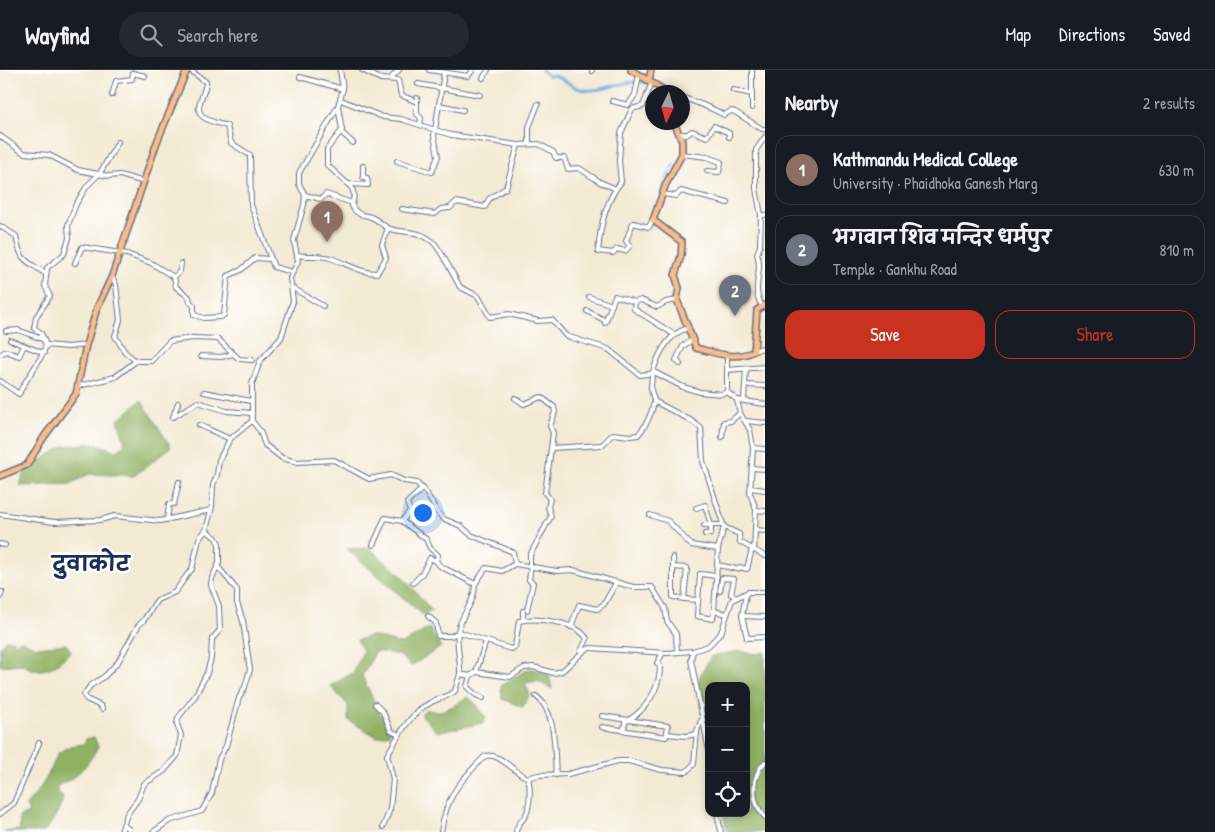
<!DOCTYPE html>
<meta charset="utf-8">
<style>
:root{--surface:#171b24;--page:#242831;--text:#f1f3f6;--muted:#9ea1a6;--line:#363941;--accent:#c8321e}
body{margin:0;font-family:"Patrick Hand","Playpen Sans Deva",sans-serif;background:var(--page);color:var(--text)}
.controls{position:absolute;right:15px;bottom:15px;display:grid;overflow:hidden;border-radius:10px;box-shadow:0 2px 8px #0003}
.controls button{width:45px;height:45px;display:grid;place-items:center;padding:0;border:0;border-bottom:1px solid var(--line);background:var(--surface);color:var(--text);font:25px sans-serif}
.compass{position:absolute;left:645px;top:15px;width:45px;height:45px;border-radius:50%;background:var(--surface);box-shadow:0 2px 8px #0003;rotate:185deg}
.you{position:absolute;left:422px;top:442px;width:18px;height:18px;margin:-12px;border:4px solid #fff;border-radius:50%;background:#1a73e8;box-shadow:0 0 0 8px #1a73e833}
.badge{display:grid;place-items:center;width:32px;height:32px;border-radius:50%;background:var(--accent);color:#fff;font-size:16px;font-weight:700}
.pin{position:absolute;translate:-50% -41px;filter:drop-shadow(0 1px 2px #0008)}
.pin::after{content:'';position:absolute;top:26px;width:18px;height:15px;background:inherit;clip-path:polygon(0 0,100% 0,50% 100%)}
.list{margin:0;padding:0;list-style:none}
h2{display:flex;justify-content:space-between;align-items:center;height:65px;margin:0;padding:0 20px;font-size:21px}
h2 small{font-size:16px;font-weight:400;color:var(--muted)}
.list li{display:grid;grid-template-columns:32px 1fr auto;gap:15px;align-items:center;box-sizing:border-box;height:70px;margin:0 10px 10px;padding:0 10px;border:1px solid var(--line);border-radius:15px}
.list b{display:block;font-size:19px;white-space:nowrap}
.list p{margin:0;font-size:16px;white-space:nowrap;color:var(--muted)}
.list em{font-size:16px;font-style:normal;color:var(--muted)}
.actions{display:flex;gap:10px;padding:15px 20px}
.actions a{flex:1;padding:11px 0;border:1px solid var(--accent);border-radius:15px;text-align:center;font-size:18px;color:var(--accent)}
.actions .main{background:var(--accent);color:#fff}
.icon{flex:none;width:28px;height:28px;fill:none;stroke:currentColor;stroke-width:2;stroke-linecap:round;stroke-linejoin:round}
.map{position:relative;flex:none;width:765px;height:762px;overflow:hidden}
header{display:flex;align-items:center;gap:30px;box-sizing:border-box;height:70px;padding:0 25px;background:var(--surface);border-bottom:1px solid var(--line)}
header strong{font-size:24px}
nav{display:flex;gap:28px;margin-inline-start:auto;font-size:18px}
.search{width:350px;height:45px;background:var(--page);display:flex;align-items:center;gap:12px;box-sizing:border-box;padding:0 18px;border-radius:28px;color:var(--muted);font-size:19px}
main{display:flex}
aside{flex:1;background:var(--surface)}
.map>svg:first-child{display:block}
</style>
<header>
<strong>Wayfind</strong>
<div class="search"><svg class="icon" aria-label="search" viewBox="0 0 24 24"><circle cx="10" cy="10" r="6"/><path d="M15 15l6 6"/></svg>Search here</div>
<nav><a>Map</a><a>Directions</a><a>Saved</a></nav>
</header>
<main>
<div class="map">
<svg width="765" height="762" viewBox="0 0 765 762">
<rect width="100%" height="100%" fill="#fff"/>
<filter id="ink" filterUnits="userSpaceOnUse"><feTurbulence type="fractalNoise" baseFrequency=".02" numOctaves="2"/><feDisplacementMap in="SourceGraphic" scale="10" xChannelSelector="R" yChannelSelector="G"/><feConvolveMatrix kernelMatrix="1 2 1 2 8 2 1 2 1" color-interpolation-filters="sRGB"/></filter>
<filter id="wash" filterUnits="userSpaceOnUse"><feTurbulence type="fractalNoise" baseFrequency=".0096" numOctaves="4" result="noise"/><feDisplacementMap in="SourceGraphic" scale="20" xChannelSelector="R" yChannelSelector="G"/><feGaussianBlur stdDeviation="1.12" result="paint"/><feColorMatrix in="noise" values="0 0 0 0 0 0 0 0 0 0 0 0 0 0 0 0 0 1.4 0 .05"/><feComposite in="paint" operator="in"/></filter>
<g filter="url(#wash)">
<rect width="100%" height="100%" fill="#f3ead3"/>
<g fill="#90b062" stroke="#567060">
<polygon points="141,330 171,377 134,406 89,404 70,414 20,416 25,400 64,376 93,373 117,381 125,374 118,350"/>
<polygon points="369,478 401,505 432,541 423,545 347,479"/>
<polygon points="429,558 441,577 411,596 399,585 376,581 362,606 390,664 377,667 348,650 348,635 330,616 353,603 363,581 357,570 372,566 402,574"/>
<path d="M5,570H12L16,573L21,570L36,577L66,574L71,581C57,596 42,608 22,594L0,596V577Z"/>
<polygon points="740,581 757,584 765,582 765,762 727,762 723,743 746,743 746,616 709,616 709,673 697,618 700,606 711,586"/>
<polygon points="533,599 549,605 552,619 537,611 525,613 530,624 523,637 502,629 501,616 526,600"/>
<path d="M468,627L477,635L486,648L484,653L437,662L421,644L426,639C443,646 453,635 468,627Z"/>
<path d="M94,667L98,676C92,689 82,702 69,710C63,713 61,712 56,719L63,728C59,742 53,751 44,762H3L20,760L19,747L29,743L26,735C41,720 50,703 58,683L71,676L84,674L86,669Z"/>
</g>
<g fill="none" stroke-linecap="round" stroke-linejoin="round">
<g stroke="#71a9e0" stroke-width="3">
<path d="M542,0L548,6C559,3 569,16 580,19C604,25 628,5 650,14"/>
<polyline points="662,118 674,95"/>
</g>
</g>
</g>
<g filter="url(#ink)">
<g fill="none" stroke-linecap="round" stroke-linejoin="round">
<defs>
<g id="minor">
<path d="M190,0L206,12C206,19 202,25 200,32C194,50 215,52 227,56L231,73L250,85L251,135L274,197L292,202"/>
<path d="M340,0L343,19L338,36L342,60L327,79V95L352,118L354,125L352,136C357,146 362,144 371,147C378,150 382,155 388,158C400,164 416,158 432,171C439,176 455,208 460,217L478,226L490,247L509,244L538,251L552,250L566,266L608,279L640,305L656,303L683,317L700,322L721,324L727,322"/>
<polyline points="362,0 381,9 398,10 401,25 417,32"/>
<polyline points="429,0 468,6 473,0"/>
<polyline points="592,1 592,0"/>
<polyline points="300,7 343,19"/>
<polyline points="391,8 399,0"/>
<polyline points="483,8 488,0"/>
<polyline points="418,14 480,25"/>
<polyline points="733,20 752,24 752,0"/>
<polyline points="112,25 116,11 132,9 133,3 145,6"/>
<path d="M682,27C697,33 711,37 724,45L731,41L735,42L762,59H765"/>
<polyline points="417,28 417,44 421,48 420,55"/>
<polyline points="341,30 383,47 401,49 451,65 518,75 539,74 553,82 556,88 564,88 568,99 579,98 600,112 614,118"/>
<polyline points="612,31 628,35 635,25 639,5"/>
<polyline points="439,35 463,40"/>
<polyline points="752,38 752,24"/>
<polyline points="341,62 353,73"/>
<polyline points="679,63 686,65 692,61 707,67 714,56 729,63 729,67"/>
<polyline points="0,66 24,83 49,85 78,100 108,106 120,105 144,112"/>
<polyline points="529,73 529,57 538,34"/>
<polyline points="682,84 707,87 721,92 719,102 707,101"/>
<polyline points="397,91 432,102 438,86 434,66 444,3"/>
<polyline points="349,114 368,115 367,108 363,107 363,96"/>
<polyline points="663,124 676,126 681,121 728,133"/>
<polyline points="305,125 321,129 326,124 352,133"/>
<polyline points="402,139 435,144 441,139 450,138 456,132 485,137 489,129 506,118 518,75"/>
<polyline points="761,145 756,119 756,80 765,67"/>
<path d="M0,156L16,166C21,193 25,189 46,204"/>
<polyline points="598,181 613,183 617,179 625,181 630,176 626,171 633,153 649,157 653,149"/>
<path d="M598,182C600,157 606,130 621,112L619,91L621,63L632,39L643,36L652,12"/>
<path d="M298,185C308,187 320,185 330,188C346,193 360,203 377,203L386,188L382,175L388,158"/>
<polyline points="75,193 82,177 127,184 151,193 174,207 176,217 189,227 190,232 194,236 194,245 204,248 221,247 224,245 228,206 241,200 255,188 270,189"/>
<polyline points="112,206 116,215 120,250 115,266 125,282 136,291 151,291 170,271 193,268 218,269 239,289 252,290"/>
<polyline points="174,207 180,201 181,193"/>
<polyline points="291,217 323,236"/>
<polyline points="589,227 612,235"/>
<polyline points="635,232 641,230 657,237 666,232 677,230"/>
<path d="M762,236C750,217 764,202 757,184L760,176L761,145H765"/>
<polyline points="587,241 606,251"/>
<polyline points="605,253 615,226 635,232 634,239 675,265"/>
<polyline points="6,261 18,260 42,269"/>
<polyline points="10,270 44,283"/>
<polyline points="86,275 68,277 46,275 41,263 34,258 36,247 50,226 45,216 47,198 64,184 69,168 68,155 76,134 87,116 100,103 118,72"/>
<polyline points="754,281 765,277"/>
<polyline points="1,284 6,281 19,286 24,276"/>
<polyline points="201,286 221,287 233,284"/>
<polyline points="727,286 727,322"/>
<polyline points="680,294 676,290 683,276 692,270"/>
<polyline points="727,300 765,297"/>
<path d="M0,311L19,324C26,307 41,293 46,275"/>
<polyline points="746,315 765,316"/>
<polyline points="79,316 115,307 136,291"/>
<polyline points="204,322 251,331"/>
<polyline points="727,322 737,330 740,343 750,360 753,378 750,423 756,440 754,480"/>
<polyline points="515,328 524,334 541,327 554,337 555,342 550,356 553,363 545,423 550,429 548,437 551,446 530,485 530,495"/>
<polyline points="737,330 765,334"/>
<polyline points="744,330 746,299"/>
<polyline points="178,333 173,347 198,332 227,341 252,343"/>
<polyline points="252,351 252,314 260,291 281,268 293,231 290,208 298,191 294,170 304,135 305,125 299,114 299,103 338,36"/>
<polyline points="252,351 260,361 265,375 282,388 297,392 334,390 369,409 391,405 404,411 417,413 427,424 437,442 444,449 461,456 471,465 513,482 515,494"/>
<polyline points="746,351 765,353"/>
<polyline points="199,355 230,369"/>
<polyline points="722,367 724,352 731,351 740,343"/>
<path d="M551,378L602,375L613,364L630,366L638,365C646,356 651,345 654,333C655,328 651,324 651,318C651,297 665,263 689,258"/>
<polyline points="753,378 765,379"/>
<polyline points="752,398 765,399"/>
<polyline points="751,418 765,420"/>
<polyline points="696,438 705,435 711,455 711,464 705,464"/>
<polyline points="756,440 765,441"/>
<polyline points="0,444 54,452 100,450 115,446 160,451 211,440"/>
<polyline points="650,445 668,451 691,475 718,479 724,457 703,391 701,358 692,351 654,331"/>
<polyline points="167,450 169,434 174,434 179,412"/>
<polyline points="402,451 426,469 430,478 438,485 436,491 440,496 475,514 486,498 502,501 515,494"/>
<polyline points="704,455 723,455"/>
<polyline points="724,457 739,464 740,472 765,486"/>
<polyline points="756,460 765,461"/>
<polyline points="0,474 5,475"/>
<polyline points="373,475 385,448 402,451 410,441 407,433 423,418"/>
<polyline points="718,479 714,541 727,544"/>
<polyline points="673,487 673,527 684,529"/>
<polyline points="515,494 557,501 573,500 633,517 652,517 665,538 667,551 676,564 677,581"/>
<polyline points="717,495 738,499 739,497 747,499 752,479"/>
<polyline points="673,497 687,498 684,529 698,530"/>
<polyline points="413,513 422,504 430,488 436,491"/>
<polyline points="720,521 722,508 734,509 731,524 735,527"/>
<polyline points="746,524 742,546 747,568 765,567"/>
<polyline points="0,527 2,522"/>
<polyline points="527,540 533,513 529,510 531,495"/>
<polyline points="523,541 523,550"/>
<polyline points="714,541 713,549 697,546 700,504 717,506"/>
<path d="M428,546L436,553L438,566H451L459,562L511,579L515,577L519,551C537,547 578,552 587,569L581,581"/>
<polyline points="742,546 765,547"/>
<polyline points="571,557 579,535 597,539 604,534 616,513"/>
<polyline points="693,581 691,590 709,681"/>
<polyline points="476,602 486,571"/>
<path d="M460,604C461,589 454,569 460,554C465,540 475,531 475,514"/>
<polyline points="470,606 467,617 476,625 483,628"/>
<path d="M536,626C557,642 554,680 556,705"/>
<polyline points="375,634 383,642 391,661 397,664"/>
<polyline points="102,639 101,636 86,629 84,625 90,616 105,606 118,592 138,556 144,550 157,530 175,522 187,505 192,499 199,469 206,460"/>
<polyline points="602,646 668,656 666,667 602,657"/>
<path d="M624,659L625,652C645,642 661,618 660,595L657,593L663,583"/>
<polyline points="667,664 686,666 697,664"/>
<path d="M765,692C751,706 750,732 765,747"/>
<polyline points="717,743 721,762"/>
<polyline points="0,744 14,733 39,673"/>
<polyline points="124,756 129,759 129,762"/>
<path d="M383,757L390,739L393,709L387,685C398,667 410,643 430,633C438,628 447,628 455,621L460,604L470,606L476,602L510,607L524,598L533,597L554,603L562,601L585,580L590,578L667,583L693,581L708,576L721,563L732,530L748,522H765"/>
<polyline points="121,762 127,744 138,729 144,714 164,701 177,686 181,665 177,654 178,648 195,626 207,603 211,588 212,569 220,560 219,536 211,515 212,508 219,493 219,474 216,468 206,460 212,437 213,415 217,405 219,390 230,369 252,351"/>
<polyline points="153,762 169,751 202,741 212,723 219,689 226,676 239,628 245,617 250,600 243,551 237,533 237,520 218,497"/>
<path d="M441,762C446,726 460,711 485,686C500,682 514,703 528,708L538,705L568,704L618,691H629L662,700L686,702L694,694L697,661L701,651"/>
<path d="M516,762C517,753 522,752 526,745C530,735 531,719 528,708"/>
</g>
<g id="major">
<polyline points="631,0 667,22"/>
<polyline points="649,11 651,0"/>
<path d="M674,52L682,71V84L666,114L653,150L682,172L681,186L675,205L679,218L677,230L696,278C717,283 735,291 754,281L757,240L765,235"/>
<polyline points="0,406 27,395 44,367 76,324 86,275 97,238 112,206 157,72 187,0"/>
</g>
</defs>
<use href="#minor" stroke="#677087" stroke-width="6"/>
<use href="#major" stroke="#677087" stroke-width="8"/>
<use href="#minor" stroke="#fff" stroke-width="4"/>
<use href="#major" stroke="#f8bd89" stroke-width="5"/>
</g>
</g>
<g text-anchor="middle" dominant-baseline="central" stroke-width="5" stroke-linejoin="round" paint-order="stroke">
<g font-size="21" font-weight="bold" fill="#1b2f5e" stroke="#fff">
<text x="91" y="493">दुवाकोट</text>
</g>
</g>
</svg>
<div class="controls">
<button>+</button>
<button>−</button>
<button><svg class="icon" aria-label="locate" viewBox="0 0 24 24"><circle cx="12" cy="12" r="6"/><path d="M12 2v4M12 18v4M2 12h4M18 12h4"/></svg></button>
</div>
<svg class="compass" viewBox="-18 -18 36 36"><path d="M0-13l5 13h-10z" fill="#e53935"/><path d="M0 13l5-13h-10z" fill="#9ea1a6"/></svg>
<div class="you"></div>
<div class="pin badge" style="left:327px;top:172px;background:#8d6e63">1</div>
<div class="pin badge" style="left:735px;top:246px;background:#6b7280">2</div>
</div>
<aside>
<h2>Nearby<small>2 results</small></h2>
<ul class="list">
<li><span class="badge" style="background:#8d6e63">1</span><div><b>Kathmandu Medical College</b><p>University · Phaidhoka Ganesh Marg</p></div><em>630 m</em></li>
<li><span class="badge" style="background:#6b7280">2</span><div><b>भगवान शिव मन्दिर धर्मपुर</b><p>Temple · Gankhu Road</p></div><em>810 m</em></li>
</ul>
<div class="actions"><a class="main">Save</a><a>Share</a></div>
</aside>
</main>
